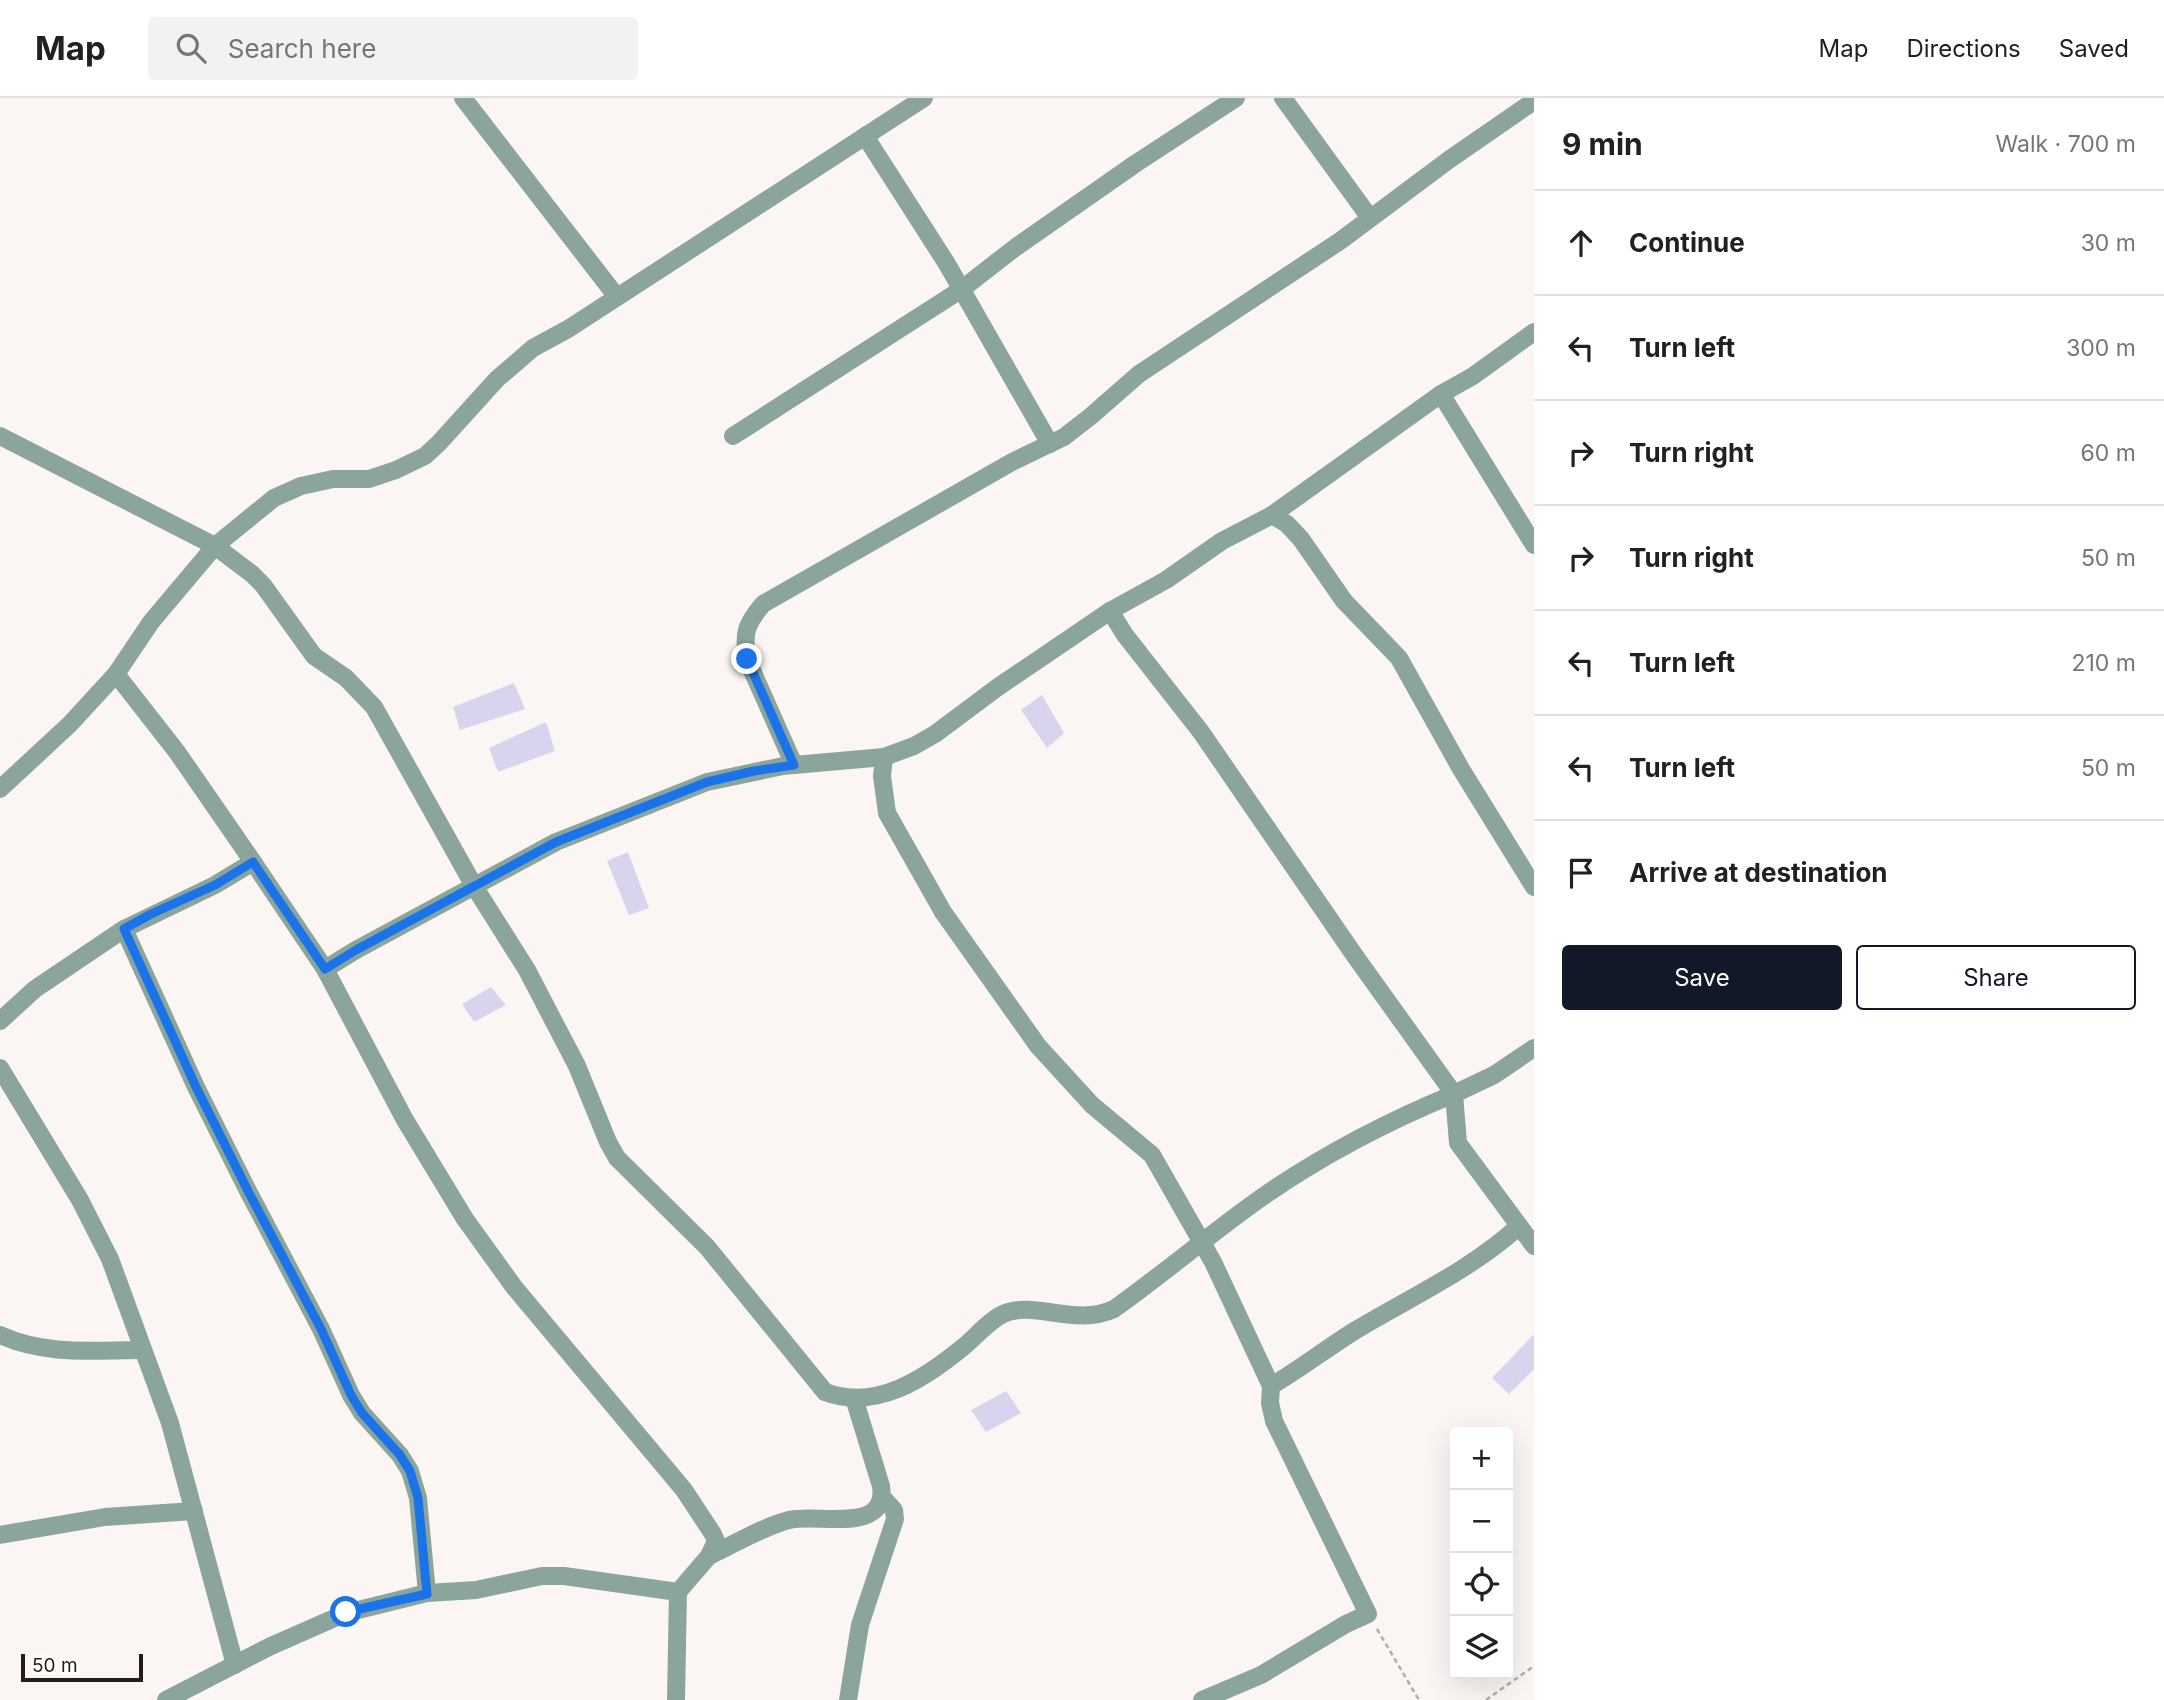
<!DOCTYPE html>
<meta charset="utf-8">
<style>
:root{--surface:#fff;--page:#f2f2f2;--text:#202124;--muted:#757577;--line:#e0e0e0;--accent:#111827}
body{margin:0;font-family:Inter,sans-serif;background:var(--page);color:var(--text)}
.controls{position:absolute;right:21px;bottom:21px;display:grid;overflow:hidden;border-radius:7px;box-shadow:0 7px 28px #0002}
.controls button{width:63px;height:63px;display:grid;place-items:center;padding:0;border:0;border-bottom:2px solid var(--line);background:var(--surface);color:var(--text);font:35px sans-serif}
.scale{position:absolute;left:21px;bottom:18px;width:122px;box-sizing:border-box;padding-left:7px;border:4px solid #251c16;border-top:0;font-size:19px;line-height:24px;white-space:nowrap;color:#251c16;-webkit-text-stroke:5px #fff;paint-order:stroke}
.stop{position:absolute;width:21px;height:21px;margin:-16px;border:5px solid #1a73e8;border-radius:50%;background:#fff}
.stop.end{background:#1a73e8;border-color:#fff;box-shadow:0 2px 7px #0008}
.list{margin:0;padding:0;list-style:none}
h2{display:flex;justify-content:space-between;align-items:center;height:91px;margin:0;padding:0 28px;font-size:30px}
h2 small{font-size:23px;font-weight:400;color:var(--muted)}
.list li{display:grid;grid-template-columns:46px 1fr auto;gap:21px;align-items:center;box-sizing:border-box;height:105px;padding:0 28px;border-top:2px solid var(--line)}
.list b{display:block;font-size:26px;white-space:nowrap}
.list em{font-size:23px;font-style:normal;color:var(--muted)}
.actions{display:flex;gap:14px;padding:21px 28px}
.actions a{flex:1;padding:16px 0;border:2px solid var(--accent);border-radius:7px;text-align:center;font-size:24px;color:var(--accent)}
.actions .main{background:var(--accent);color:#fff}
.icon{flex:none;width:38px;height:38px;fill:none;stroke:currentColor;stroke-width:2;stroke-linecap:round;stroke-linejoin:round}
.map{position:relative;flex:none;width:1534px;height:1602px;overflow:hidden}
header{display:flex;align-items:center;gap:42px;box-sizing:border-box;height:98px;padding:0 35px;background:var(--surface);border-bottom:2px solid var(--line)}
header strong{font-size:33px}
nav{display:flex;gap:38px;margin-inline-start:auto;font-size:24px}
.search{width:490px;height:63px;background:var(--page);display:flex;align-items:center;gap:18px;box-sizing:border-box;padding:0 24px;border-radius:7px;color:var(--muted);font-size:26px}
main{display:flex}
aside{flex:1;background:var(--surface)}
.map>svg:first-child{display:block}
</style>
<header>
<strong>Map</strong>
<div class="search"><svg class="icon" aria-label="search" viewBox="0 0 24 24"><circle cx="10" cy="10" r="6"/><path d="M15 15l6 6"/></svg>Search here</div>
<nav><a>Map</a><a>Directions</a><a>Saved</a></nav>
</header>
<main>
<div class="map">
<svg width="1534" height="1602" viewBox="0 0 1534 1602">
<rect width="100%" height="100%" fill="#fbf6f3"/>
<g fill="#d8d4ee">
<polygon points="514,585 525,611 460,632 453,609"/>
<polygon points="1042,597 1064,635 1047,650 1021,612"/>
<polygon points="546,624 555,653 498,674 489,650"/>
<polygon points="628,754 649,810 629,817 607,763"/>
<polygon points="491,889 506,907 474,924 462,906"/>
<polygon points="1534,1236 1534,1271 1509,1296 1492,1280"/>
<polygon points="1006,1293 1021,1315 986,1334 971,1312"/>
</g>
<g fill="none" stroke-linecap="round" stroke-linejoin="round">
<g stroke="#b3ada9" stroke-width="2.5" stroke-dasharray="5 3.5" stroke-linecap="butt">
<polyline points="1377,1531 1419,1602"/>
<polyline points="1486,1602 1534,1568"/>
</g>
<g stroke="#8ba59d" stroke-width="18">
<polyline points="463,0 617,199"/>
<polyline points="1283,0 1370,120"/>
<polyline points="865,38 947,166 1050,346"/>
<polyline points="1441,296 1534,447"/>
<polyline points="0,338 215,448 274,400 301,388 333,381 369,381 396,372 425,358 439,345 497,281 533,250 568,231 924,0"/>
<polyline points="733,338 962,191 1016,149 1135,66 1236,0"/>
<polyline points="1272,417 1287,426 1301,441 1344,503 1399,560 1461,671 1534,789"/>
<polyline points="116,576 177,654 253,764"/>
<polyline points="884,659 882,678 887,715 943,814 1038,948 1092,1007 1152,1057 1213,1164 1271,1288 1270,1305 1274,1323 1368,1516 1346,1526 1261,1577 1202,1602"/>
<path d="M794,667L747,561C743,535 746,526 763,506L1012,364L1064,339L1091,318L1139,276L1340,143L1450,61L1534,3"/>
<path d="M0,691L70,626L116,576L151,524L215,448L252,476L263,487L314,558L346,580L374,609L474,788L527,872L577,968L608,1044L617,1060L707,1149L825,1294C876,1313 924,1281 962,1250C975,1240 988,1223 1003,1216C1034,1202 1075,1229 1114,1211C1163,1176 1209,1137 1258,1102C1319,1059 1386,1024 1454,996L1355,858L1201,634L1125,537L1110,513"/>
<polyline points="325,871 356,852 556,744 707,684 783,668 884,659 914,648 935,636 998,589 1110,513 1166,482 1222,443 1272,417 1441,296 1473,278 1534,234"/>
<polyline points="0,923 35,891 124,831"/>
<polyline points="1534,950 1494,977 1454,996 1458,1045 1534,1148"/>
<polyline points="0,970 80,1102 110,1161 170,1325 235,1567"/>
<path d="M0,1237C45,1258 95,1252 143,1252"/>
<path d="M1271,1288C1300,1271 1327,1250 1356,1232C1411,1199 1471,1172 1519,1128"/>
<polyline points="0,1437 105,1419 194,1413"/>
<path d="M709,1458C735,1446 762,1429 789,1422C817,1415 888,1437 881,1388L854,1300"/>
<polyline points="427,1495 418,1400 410,1373 400,1357 362,1315 351,1297 321,1231 248,1093 196,989 124,831 215,787 253,764 325,871 405,1022 465,1121 514,1189 684,1392 713,1436 716,1443 709,1458 678,1494"/>
<polyline points="166,1602 271,1548 346,1515 427,1495 476,1492 542,1478 564,1478 678,1494 676,1602"/>
<polyline points="848,1602 860,1527 895,1421 894,1412 883,1400"/>
</g>
</g>
<g fill="none" stroke-linecap="round" stroke-linejoin="round">
<polyline stroke="#1a73e8" stroke-width="9" points="346,1514 427,1496 418,1400 410,1373 400,1357 362,1315 351,1297 321,1231 248,1093 196,989 124,831 151,816 215,787 253,764 325,871 356,852 556,744 707,684 754,673 794,667 747,561"/>
</g>
</svg>
<div class="controls">
<button>+</button>
<button>−</button>
<button><svg class="icon" aria-label="locate" viewBox="0 0 24 24"><circle cx="12" cy="12" r="6"/><path d="M12 2v4M12 18v4M2 12h4M18 12h4"/></svg></button>
<button><svg class="icon" aria-label="layers" viewBox="0 0 24 24"><path d="M12 4l9 5-9 5-9-5zM3 14l9 5 9-5"/></svg></button>
</div>
<div class="scale">50 m</div>
<div class="stop" style="left:346px;top:1514px"></div>
<div class="stop end" style="left:747px;top:561px"></div>
</div>
<aside>
<h2>9 min<small>Walk · 700 m</small></h2>
<ul class="list">
<li><svg class="icon" aria-label="ahead" viewBox="0 0 24 24"><path d="M12 20V5M6 11l6-6 6 6"/></svg><div><b>Continue</b></div><em>30 m</em></li>
<li><svg class="icon" aria-label="left" viewBox="0 0 24 24"><path d="M17 20v-9H6M10 6l-5 5 5 5"/></svg><div><b>Turn left</b></div><em>300 m</em></li>
<li><svg class="icon" aria-label="right" viewBox="0 0 24 24"><path d="M7 20v-9h11M14 6l5 5-5 5"/></svg><div><b>Turn right</b></div><em>60 m</em></li>
<li><svg class="icon" aria-label="right" viewBox="0 0 24 24"><path d="M7 20v-9h11M14 6l5 5-5 5"/></svg><div><b>Turn right</b></div><em>50 m</em></li>
<li><svg class="icon" aria-label="left" viewBox="0 0 24 24"><path d="M17 20v-9H6M10 6l-5 5 5 5"/></svg><div><b>Turn left</b></div><em>210 m</em></li>
<li><svg class="icon" aria-label="left" viewBox="0 0 24 24"><path d="M17 20v-9H6M10 6l-5 5 5 5"/></svg><div><b>Turn left</b></div><em>50 m</em></li>
<li><svg class="icon" aria-label="arrive" viewBox="0 0 24 24"><path d="M6 21V4h12l-3 4 3 4H6"/></svg><div><b>Arrive at destination</b></div></li>
</ul>
<div class="actions"><a class="main">Save</a><a>Share</a></div>
</aside>
</main>
